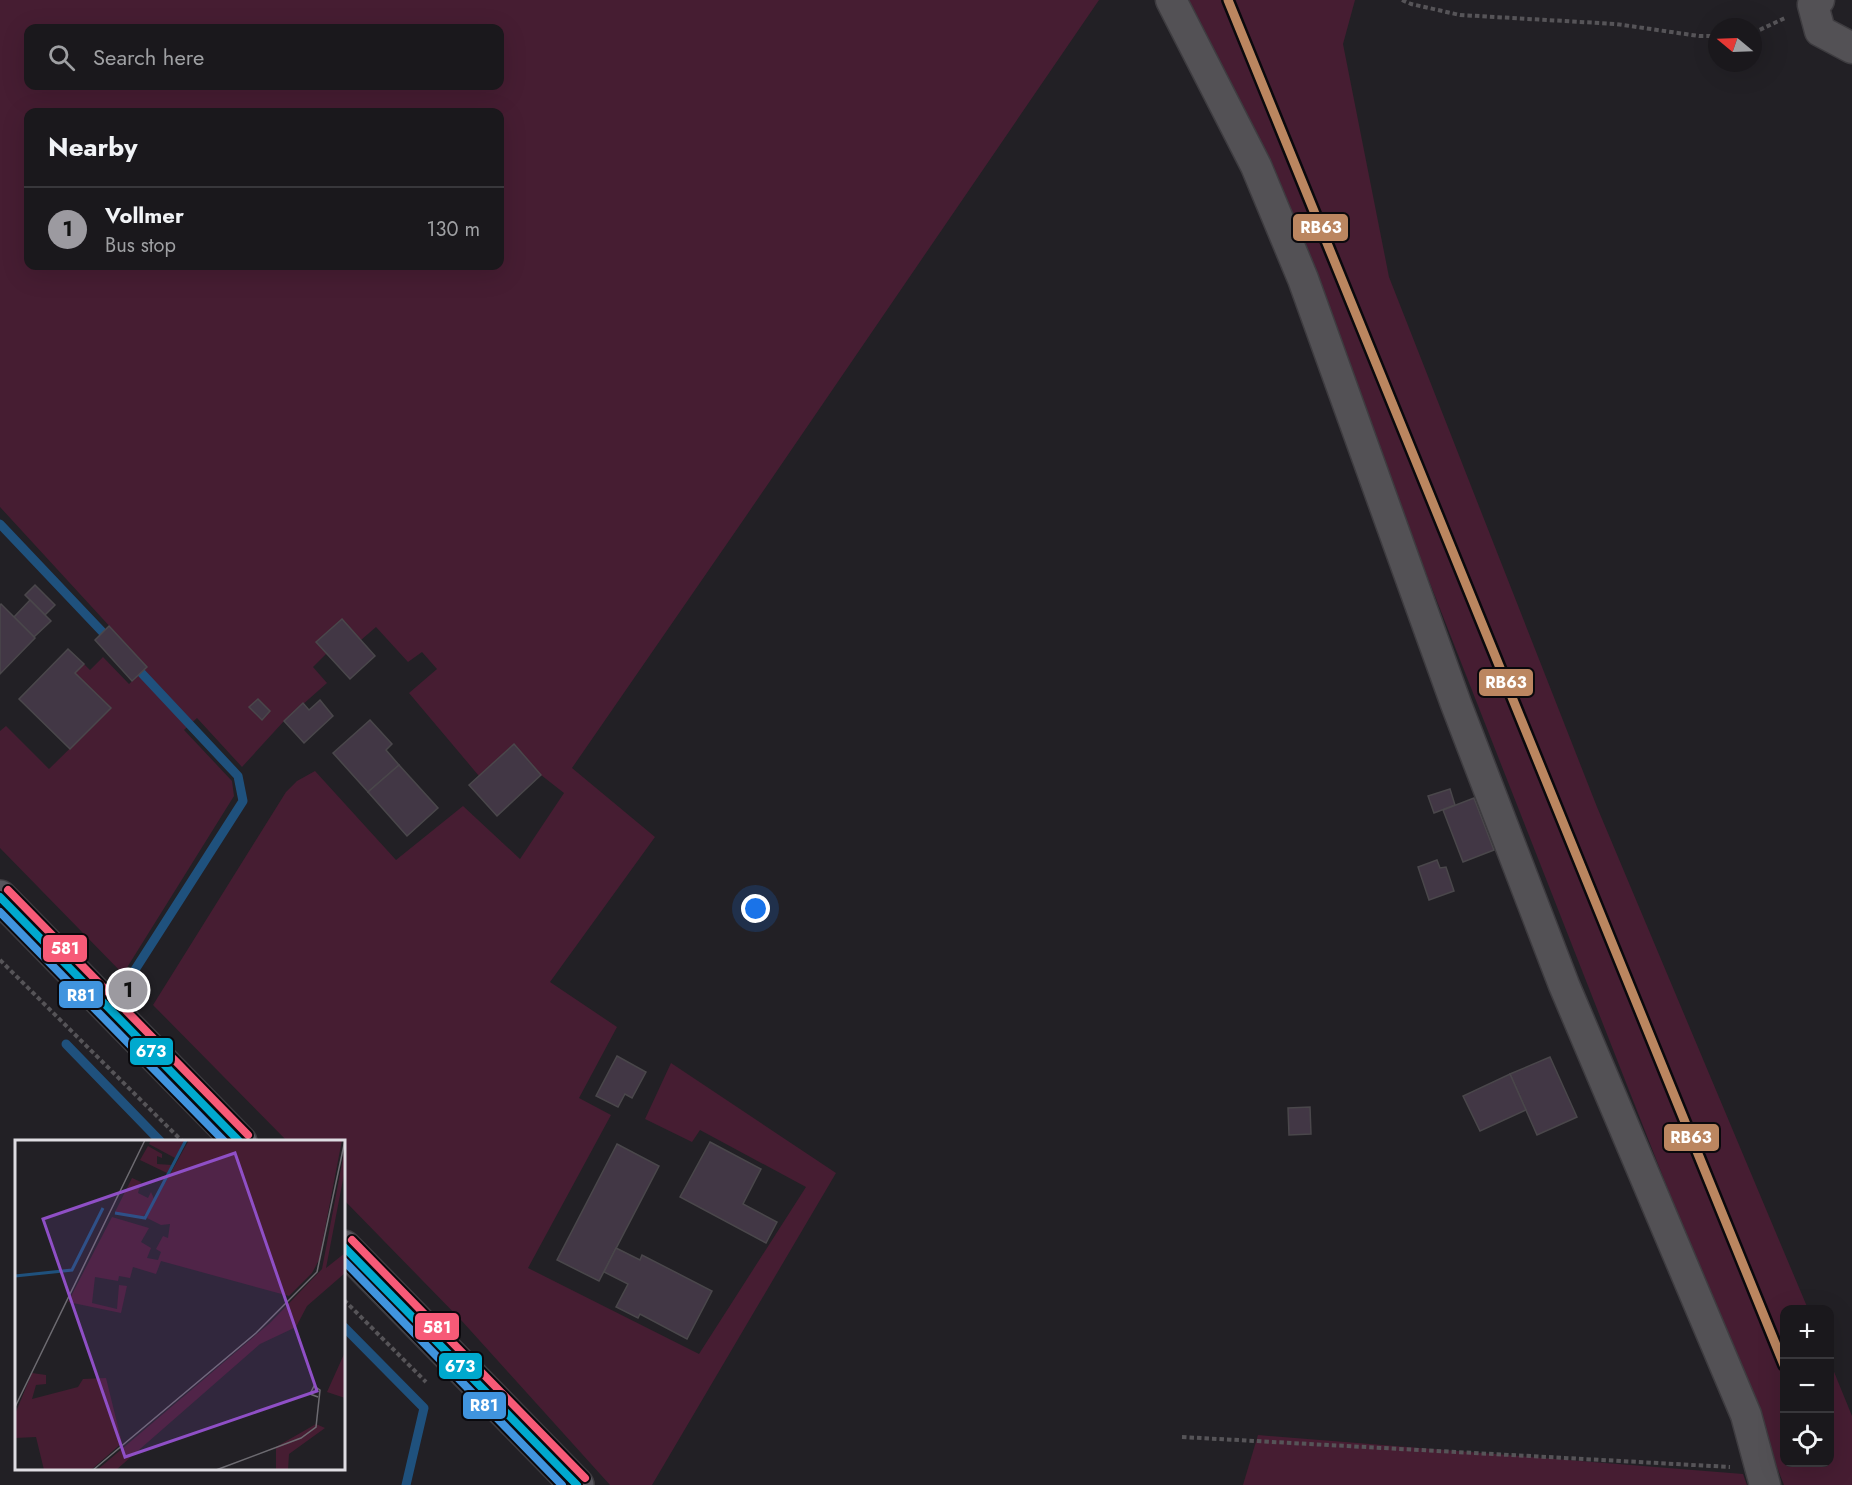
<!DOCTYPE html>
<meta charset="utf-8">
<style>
:root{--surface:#1a181c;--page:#232125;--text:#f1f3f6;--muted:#9fa0a3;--line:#38373b;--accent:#9c9aa0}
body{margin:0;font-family:Jost,sans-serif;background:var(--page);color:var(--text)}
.controls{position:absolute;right:18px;bottom:18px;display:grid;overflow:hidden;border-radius:12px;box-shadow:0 6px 24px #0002}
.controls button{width:54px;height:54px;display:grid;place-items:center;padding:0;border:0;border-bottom:2px solid var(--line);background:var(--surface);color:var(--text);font:30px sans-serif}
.compass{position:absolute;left:1708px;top:18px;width:54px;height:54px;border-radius:50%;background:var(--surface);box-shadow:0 6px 24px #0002;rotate:289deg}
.you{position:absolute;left:756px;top:909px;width:21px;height:21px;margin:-15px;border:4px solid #fff;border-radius:50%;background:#1a73e8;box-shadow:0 0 0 9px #1a73e833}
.badge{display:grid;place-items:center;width:39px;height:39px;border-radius:50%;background:var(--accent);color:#111;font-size:20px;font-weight:700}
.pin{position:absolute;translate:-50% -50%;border:3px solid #fff;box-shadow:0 2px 6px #0006}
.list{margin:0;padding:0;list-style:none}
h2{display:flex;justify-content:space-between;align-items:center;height:78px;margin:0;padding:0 24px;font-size:26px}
h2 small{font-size:20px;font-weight:400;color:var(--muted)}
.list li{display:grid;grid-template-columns:39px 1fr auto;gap:18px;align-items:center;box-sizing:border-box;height:84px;padding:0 24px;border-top:2px solid var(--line)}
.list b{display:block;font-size:22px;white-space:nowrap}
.list p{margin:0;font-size:20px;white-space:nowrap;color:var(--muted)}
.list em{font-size:20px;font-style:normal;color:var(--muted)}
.icon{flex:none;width:33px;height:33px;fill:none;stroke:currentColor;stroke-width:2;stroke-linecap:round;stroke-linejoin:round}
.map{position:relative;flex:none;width:1852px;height:1485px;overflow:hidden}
.search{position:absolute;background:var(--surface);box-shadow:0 6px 24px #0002;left:24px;top:24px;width:480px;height:66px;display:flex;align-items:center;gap:15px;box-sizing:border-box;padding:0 21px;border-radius:12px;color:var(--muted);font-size:22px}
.panel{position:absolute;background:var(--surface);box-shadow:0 6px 24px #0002;left:24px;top:108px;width:480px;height:162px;border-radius:12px}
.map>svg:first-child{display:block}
</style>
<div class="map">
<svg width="1852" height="1485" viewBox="0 0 1852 1485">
<rect width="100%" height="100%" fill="#222025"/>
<g fill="#461d32" fill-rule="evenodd">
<path d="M0,0H1099L744,519L572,768L655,837L550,982L617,1027L579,1098L611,1115L528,1268L699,1354L806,1187L700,1130L692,1142L645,1119L671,1063L836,1173L652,1485H610L461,1320L344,1200V1142L287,1141L153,1005L286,792L297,781L315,771L396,860L463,806L520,859L564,793L541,775L514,744L479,776L409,693L437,669L422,652L408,662L376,627L361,640L342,619L316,642L327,653L313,667L327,683L284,721L242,767L197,718L184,730L232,781L234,796L123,974L0,848V731L6,726L49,769L111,708L75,673L84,664L90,670L103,657L129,684L147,667L0,507ZM28,28H500V86H28ZM28,112H500V266H28Z"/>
<polygon points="1183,0 1355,0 1343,44 1389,277 1597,807 1808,1309 1784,1310 1784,1462 1830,1462 1830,1362 1852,1416 1852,1485 1784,1485 1263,158"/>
<polygon points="1258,1435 1743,1474 1747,1485 1243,1485"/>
</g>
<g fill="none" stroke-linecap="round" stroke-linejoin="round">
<g stroke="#1f517d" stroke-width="9">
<polyline points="0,524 110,640"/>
<polyline points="131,976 243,801 238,776 134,665"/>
<polyline points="66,1044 161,1142"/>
<polyline points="344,1327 424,1408 406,1485"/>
</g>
</g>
<g fill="#423745" stroke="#4a474b" stroke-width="1.5">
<polygon points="35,585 55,605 45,615 25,595"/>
<polygon points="30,600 51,621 34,637 14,617"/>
<polygon points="1,604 35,638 0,674 0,605"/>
<polygon points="342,619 375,656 350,679 316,642"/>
<polygon points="109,626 147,667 132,681 95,640"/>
<polygon points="68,649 84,664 75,673 111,708 70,749 19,699"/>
<polygon points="258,699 270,711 262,720 249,707"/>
<polygon points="320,700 333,716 304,743 284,721 303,703 309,710"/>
<polygon points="370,720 392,744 386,750 399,765 368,792 333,753"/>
<polygon points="514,744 541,775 497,816 469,785"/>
<polygon points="399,765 438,808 407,836 368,792"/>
<polygon points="1450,789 1455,805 1434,813 1428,796"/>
<polygon points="1474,798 1494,850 1463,862 1443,810"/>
<polygon points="1437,860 1440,868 1446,867 1454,891 1429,900 1418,867"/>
<polygon points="617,1056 646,1072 632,1098 625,1094 618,1107 596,1096"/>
<polygon points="1550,1057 1577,1117 1537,1135 1510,1074"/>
<polygon points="1510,1074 1526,1110 1480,1131 1463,1096"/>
<polygon points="1310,1107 1311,1134 1289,1135 1288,1108"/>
<polygon points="710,1142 761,1169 743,1204 777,1222 766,1243 680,1197"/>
<polygon points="617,1144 659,1166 599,1281 557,1260"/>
<polygon points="616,1248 640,1260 642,1255 712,1291 687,1339 640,1314 638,1318 616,1307 628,1284 604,1272"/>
</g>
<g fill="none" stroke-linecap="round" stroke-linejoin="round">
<defs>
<g id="street">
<polyline points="1171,0 1256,166 1303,279 1456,704 1564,985 1746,1415 1765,1485"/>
<polyline points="1819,0 1813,5 1820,31 1852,48"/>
</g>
<g id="secondary">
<polyline points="0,897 240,1142"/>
<polyline points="344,1247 577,1485"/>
</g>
</defs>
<use href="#street" stroke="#3e3c40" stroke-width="33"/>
<use href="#secondary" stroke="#3e3c40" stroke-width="36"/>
<g stroke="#565458" stroke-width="4" stroke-dasharray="4.5 3" stroke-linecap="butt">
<polyline points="1402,0 1411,4 1460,15 1616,24 1699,36 1717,36"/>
<polyline points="1753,33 1785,18"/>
<polyline points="0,960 183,1142"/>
<polyline points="344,1300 426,1382"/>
<polyline points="1182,1437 1730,1467"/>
</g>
<use href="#street" stroke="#535155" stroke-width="30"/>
<use href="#secondary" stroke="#56555c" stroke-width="33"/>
<defs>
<g id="bus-1">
<polyline points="0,897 240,1142"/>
<polyline points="344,1247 577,1485"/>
</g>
<g id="bus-2">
<polyline points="0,912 225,1142"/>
<polyline points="344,1261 562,1485"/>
</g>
<g id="bus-3">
<polyline points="8,890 248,1135"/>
<polyline points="352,1240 585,1478"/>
</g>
</defs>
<use href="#bus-1" stroke="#0a090d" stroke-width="12"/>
<use href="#bus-2" stroke="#0a090d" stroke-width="12"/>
<use href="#bus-3" stroke="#0a090d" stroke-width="12"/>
<use href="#bus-1" stroke="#00a9ce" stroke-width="8"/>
<use href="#bus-2" stroke="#4094de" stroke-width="8"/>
<use href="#bus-3" stroke="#f75a77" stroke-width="8"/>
<defs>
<polyline id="rail-1" points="1228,0 1784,1365"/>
</defs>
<use href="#rail-1" stroke="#0a090d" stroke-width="14"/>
<use href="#rail-1" stroke="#bb8660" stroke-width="9"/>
</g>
<g transform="translate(15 1140)">
<rect width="330" height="330" fill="#222025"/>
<path d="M136,0H170L160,18L134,4ZM174,0H327L304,120L297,133L274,156L146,121L141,134L118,127L115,138L104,136L103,141L80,137L77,163L102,169L104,145L112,146L106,173L53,162L97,77L134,88L126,102L136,108L132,118L143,120L146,112L141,109L148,96L153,98L155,84L146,85L132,78L134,69L127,78L100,72L117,38L126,42L123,53L133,58L136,52L140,61ZM133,6L147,14V18L142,16V24L157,25L152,33L125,20ZM330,7V29L311,128L330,113V133L292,166L281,187L245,204L101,330H82L255,183L307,129ZM330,212V258L312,252ZM17,233L31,235V244L21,245L17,259L63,247L68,239L91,238L107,303L76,330H29L21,297L0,298V274ZM301,284L310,288L274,314L273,330H261V307Z" fill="#461d32"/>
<path fill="none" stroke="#1f517d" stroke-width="3" d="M100,73L130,78L171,0M0,136L57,130L88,68"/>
<path fill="none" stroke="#6d6b71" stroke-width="1.5" d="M0,267L130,0M78,330L241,193L302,132L330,0M201,330L286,298L301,287L305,250L299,246L295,254L303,257"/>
<path fill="#8f4fc6" fill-opacity="0.15" stroke="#8f4fc6" stroke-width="3" d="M220,13L302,251L110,317L28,79Z"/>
<rect width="330" height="330" fill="none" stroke="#dedce2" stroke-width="3"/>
</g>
<g stroke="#0a090d" stroke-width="2">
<rect x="1292" y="213" width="57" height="29" rx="6" fill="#bb8660"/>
<rect x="1478" y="668" width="56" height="29" rx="6" fill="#bb8660"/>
<rect x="42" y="934" width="46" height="29" rx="6" fill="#f75a77"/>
<rect x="58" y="980" width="46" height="29" rx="6" fill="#4094de"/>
<rect x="129" y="1037" width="45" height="29" rx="6" fill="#00a9ce"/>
<rect x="1663" y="1123" width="57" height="29" rx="6" fill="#bb8660"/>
<rect x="414" y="1312" width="46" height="29" rx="6" fill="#f75a77"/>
<rect x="438" y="1352" width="45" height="28" rx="6" fill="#00a9ce"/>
<rect x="462" y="1391" width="45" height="29" rx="6" fill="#4094de"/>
</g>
<g font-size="16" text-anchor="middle" font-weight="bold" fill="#fff">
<text x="1321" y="233">RB63</text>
<text x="1506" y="688">RB63</text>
<text x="65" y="954">581</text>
<text x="81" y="1001">R81</text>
<text x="151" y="1057">673</text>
<text x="1691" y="1143">RB63</text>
<text x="437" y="1333">581</text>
<text x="460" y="1372">673</text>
<text x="484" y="1411">R81</text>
</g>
</svg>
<div class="controls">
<button>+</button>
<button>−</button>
<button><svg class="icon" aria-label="locate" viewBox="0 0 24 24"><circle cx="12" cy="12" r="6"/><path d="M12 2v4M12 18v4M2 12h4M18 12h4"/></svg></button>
</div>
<svg class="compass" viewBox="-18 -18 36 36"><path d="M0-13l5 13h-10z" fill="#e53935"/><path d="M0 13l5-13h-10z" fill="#9fa0a3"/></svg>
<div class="you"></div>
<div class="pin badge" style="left:128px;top:990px">1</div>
<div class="search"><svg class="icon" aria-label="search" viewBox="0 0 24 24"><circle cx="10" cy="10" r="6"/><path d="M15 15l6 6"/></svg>Search here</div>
<section class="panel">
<h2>Nearby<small></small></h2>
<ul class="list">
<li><span class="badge">1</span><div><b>Vollmer</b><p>Bus stop</p></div><em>130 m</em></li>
</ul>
</section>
</div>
